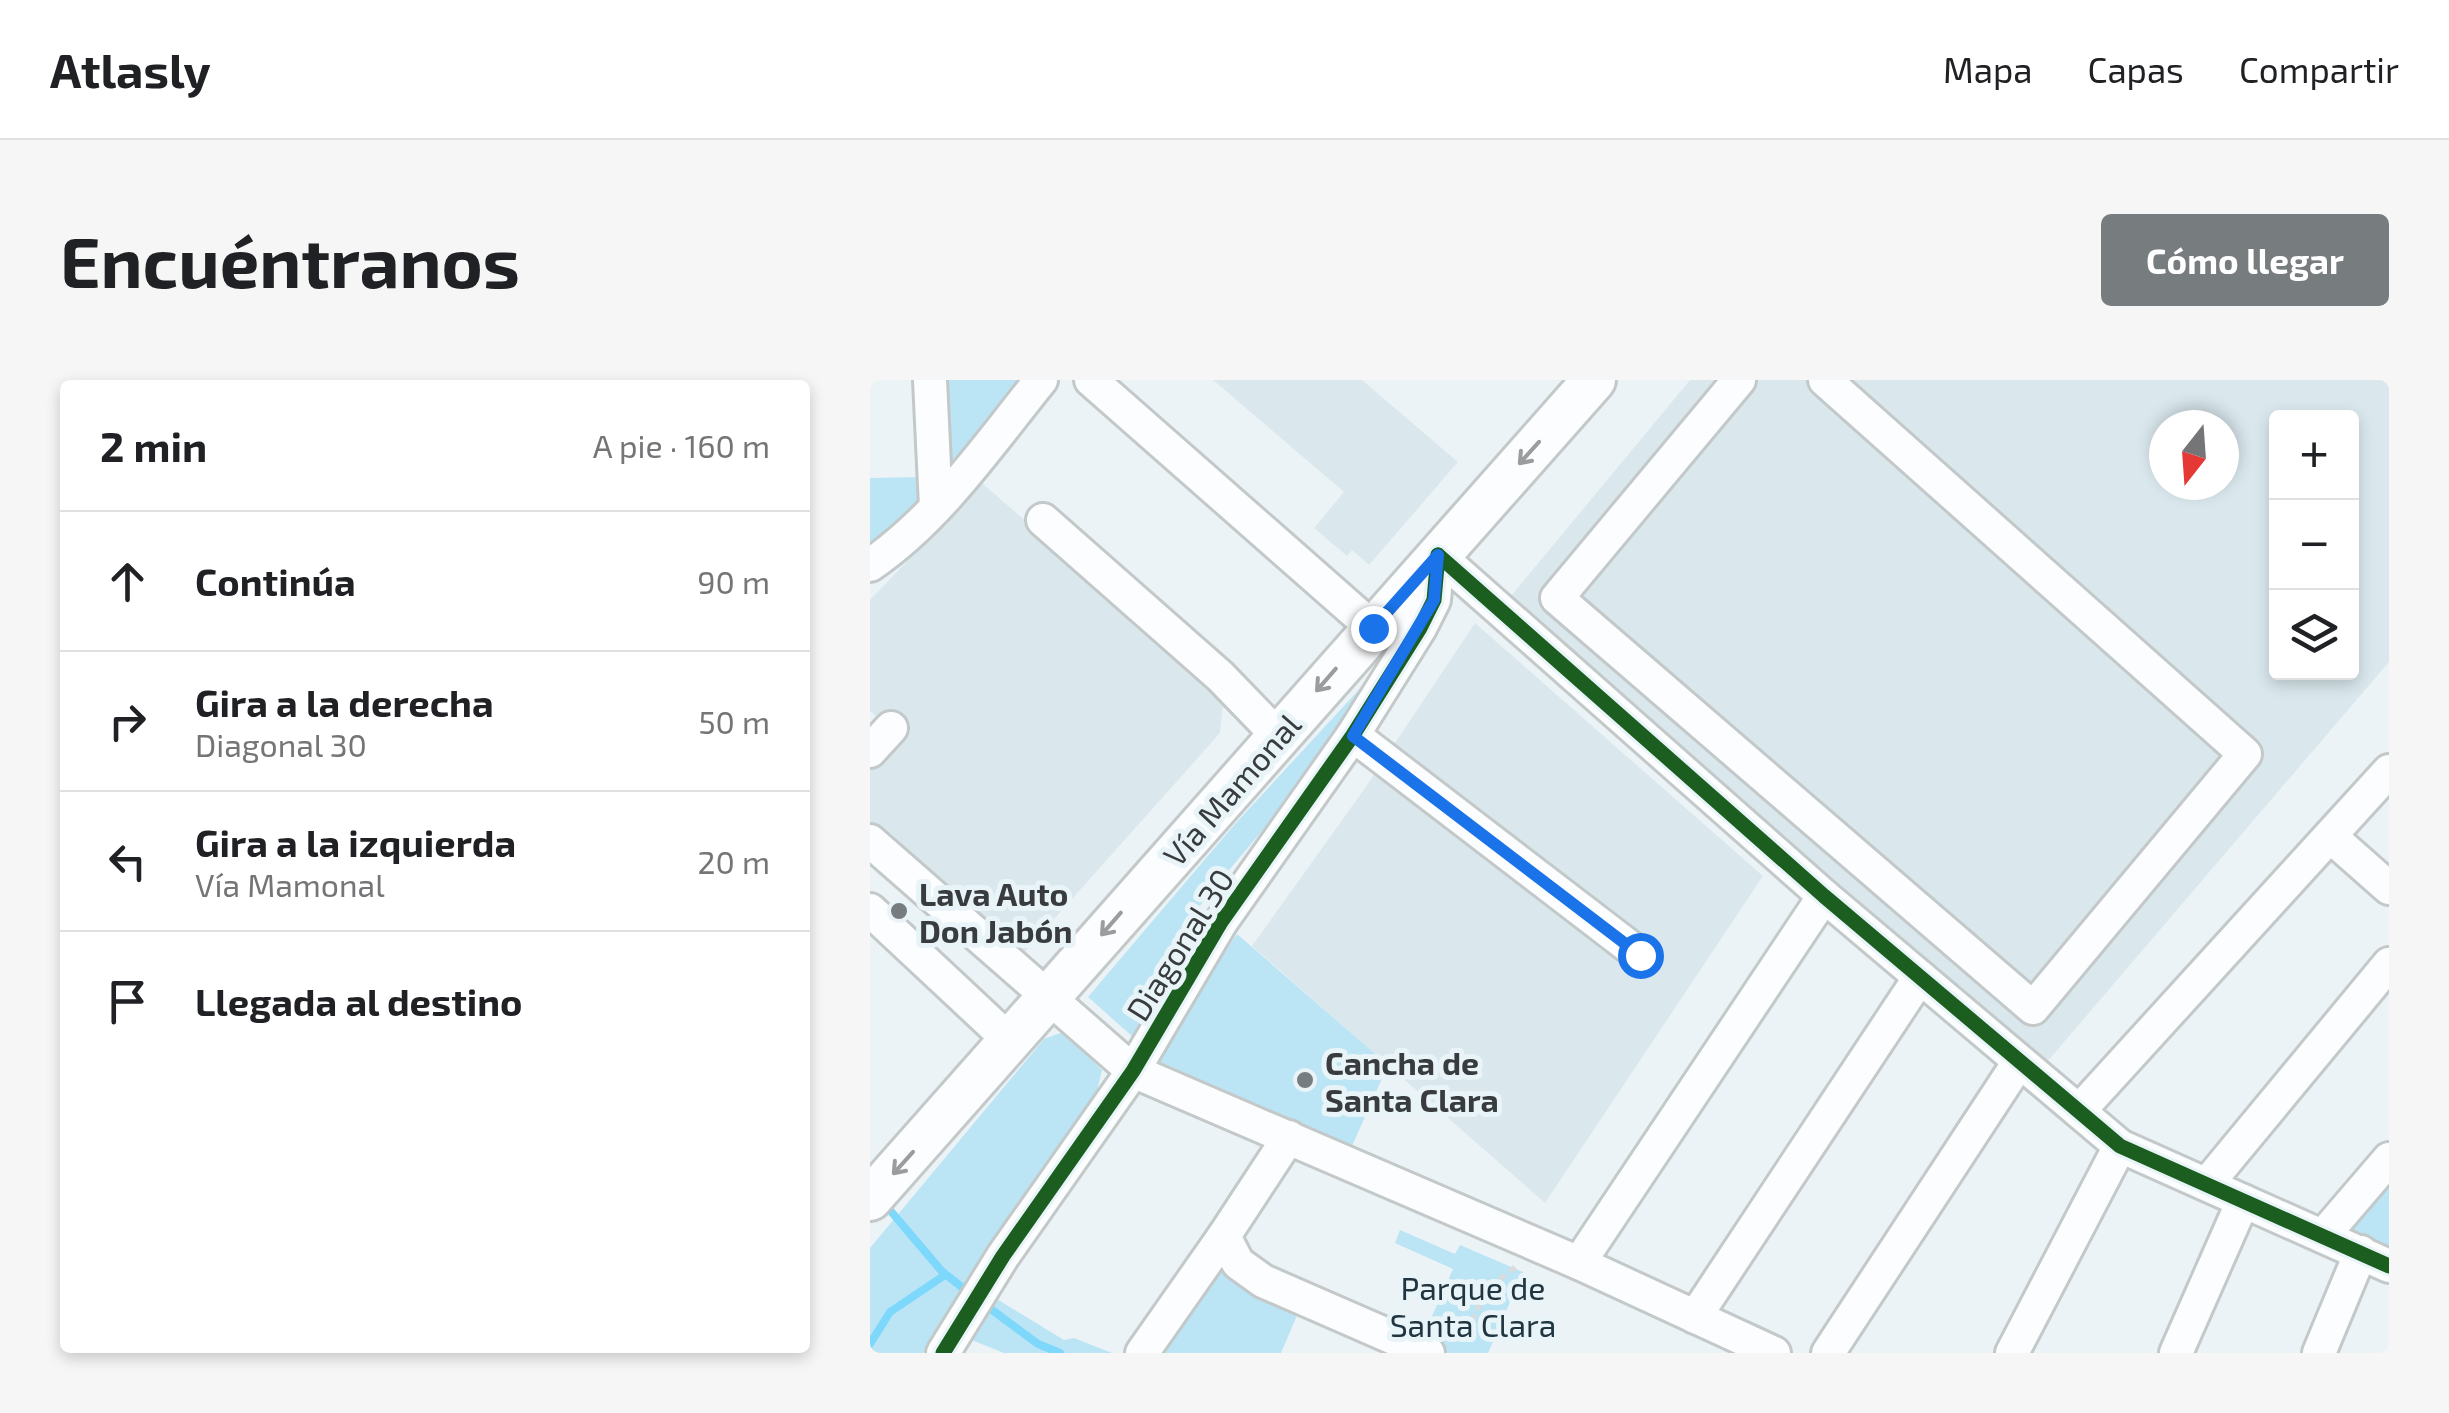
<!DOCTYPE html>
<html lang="es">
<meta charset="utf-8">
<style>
:root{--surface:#fff;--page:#f6f6f6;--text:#202124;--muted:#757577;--line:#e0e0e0;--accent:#777c7e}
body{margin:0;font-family:"Exo 2",sans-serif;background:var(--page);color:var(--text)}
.controls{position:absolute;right:30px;top:30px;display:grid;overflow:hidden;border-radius:10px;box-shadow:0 5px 15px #0003}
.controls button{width:90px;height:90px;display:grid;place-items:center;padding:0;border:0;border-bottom:2px solid var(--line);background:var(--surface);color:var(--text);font:50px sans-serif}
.compass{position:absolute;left:1279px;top:30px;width:90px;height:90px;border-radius:50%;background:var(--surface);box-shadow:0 5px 15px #0003;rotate:197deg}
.stop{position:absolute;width:30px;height:30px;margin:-22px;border:8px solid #1a73e8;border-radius:50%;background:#fff}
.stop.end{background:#1a73e8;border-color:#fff;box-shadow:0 2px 10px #0008}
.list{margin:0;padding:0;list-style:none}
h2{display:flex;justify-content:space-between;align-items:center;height:130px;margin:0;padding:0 40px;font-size:42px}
h2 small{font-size:32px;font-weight:400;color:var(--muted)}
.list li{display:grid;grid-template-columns:65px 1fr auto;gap:30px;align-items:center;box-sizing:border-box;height:140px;padding:0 40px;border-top:2px solid var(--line)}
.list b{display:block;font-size:38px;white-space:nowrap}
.list p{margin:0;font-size:32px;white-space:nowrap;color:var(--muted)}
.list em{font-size:32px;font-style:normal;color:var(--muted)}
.icon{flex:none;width:55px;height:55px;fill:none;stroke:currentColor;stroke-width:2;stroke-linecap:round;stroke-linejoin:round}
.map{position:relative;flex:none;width:1519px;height:973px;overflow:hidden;border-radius:10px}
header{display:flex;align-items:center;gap:60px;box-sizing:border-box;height:140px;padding:0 50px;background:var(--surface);border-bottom:2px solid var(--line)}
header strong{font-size:48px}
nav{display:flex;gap:55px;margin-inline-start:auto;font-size:35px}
.intro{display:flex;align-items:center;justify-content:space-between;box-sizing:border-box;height:240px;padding:0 60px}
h1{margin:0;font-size:70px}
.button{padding:25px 45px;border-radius:10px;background:var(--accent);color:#fff;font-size:35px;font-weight:700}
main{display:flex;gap:60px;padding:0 60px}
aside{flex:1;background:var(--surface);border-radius:10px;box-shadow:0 5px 15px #0003}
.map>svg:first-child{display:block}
</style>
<header>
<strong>Atlasly</strong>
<nav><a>Mapa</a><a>Capas</a><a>Compartir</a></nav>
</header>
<div class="intro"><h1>Encuéntranos</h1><a class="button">Cómo llegar</a></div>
<main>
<aside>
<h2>2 min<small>A pie · 160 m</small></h2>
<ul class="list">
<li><svg class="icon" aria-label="ahead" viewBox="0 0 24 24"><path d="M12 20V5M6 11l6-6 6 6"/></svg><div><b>Continúa</b></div><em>90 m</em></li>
<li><svg class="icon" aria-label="right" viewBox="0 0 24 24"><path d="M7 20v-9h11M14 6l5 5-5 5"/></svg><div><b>Gira a la derecha</b><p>Diagonal 30</p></div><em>50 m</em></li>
<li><svg class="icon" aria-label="left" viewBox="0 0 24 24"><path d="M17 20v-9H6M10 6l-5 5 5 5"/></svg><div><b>Gira a la izquierda</b><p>Vía Mamonal</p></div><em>20 m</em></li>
<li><svg class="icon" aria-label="arrive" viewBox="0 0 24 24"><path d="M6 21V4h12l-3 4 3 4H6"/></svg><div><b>Llegada al destino</b></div></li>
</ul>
</aside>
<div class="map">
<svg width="1519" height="973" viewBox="0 0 1519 973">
<rect width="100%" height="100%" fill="#ecf3f6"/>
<g fill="#dae8ed" fill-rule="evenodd">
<polygon points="343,0 492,0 588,82 499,185 482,170 477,176 444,148 474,112"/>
<path d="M820,0H1519V282L1171,689L636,222ZM1406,38H1482V292H1406ZM1294,45H1354V105H1294Z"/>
<polygon points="112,103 343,304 353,325 350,353 152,575 0,442 0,385 27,354 0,331 0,220"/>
<polygon points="605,243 893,496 675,823 382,566 495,408"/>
</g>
<g fill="#bbe4f5">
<polygon points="65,0 155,0 71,100"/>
<polygon points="55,97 55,118 0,168 0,98"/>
<polygon points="508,289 433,402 333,521 263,657 218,617 365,444"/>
<polygon points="367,554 518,685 482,766 283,679"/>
<polygon points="193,652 232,690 225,720 124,860 53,973 0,973 0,868 174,659"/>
<polygon points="1519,801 1519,873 1475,853"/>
<polygon points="530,850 585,874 590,865 653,892 618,973 578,973 551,961 583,889 525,863"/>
<polygon points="351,874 431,926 411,973 283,973"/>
<polygon points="125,918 194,960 204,958 242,973 134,973 99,959"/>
</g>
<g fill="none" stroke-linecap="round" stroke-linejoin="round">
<g stroke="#7dd8fb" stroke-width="8">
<polyline points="74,893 98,912"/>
<polyline points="114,924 168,964 190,973"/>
<polyline points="0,964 20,932 75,895 13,822"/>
</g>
<defs>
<g id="minor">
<polyline points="60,0 66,127"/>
<polyline points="221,0 503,248"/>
<polyline points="869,0 687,218 1163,628 1375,374 955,0"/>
<polyline points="173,140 350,296 408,356"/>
<polyline points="568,175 954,516 1250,766 1519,886"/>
<path d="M0,185C69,138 119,64 171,0"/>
<polyline points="483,355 770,575"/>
<polyline points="0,371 21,348"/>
<polyline points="1460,456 1519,508"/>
<polyline points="0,461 263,691 709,883 904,973"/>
<polyline points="0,530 139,660"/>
<polyline points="1209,731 1519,391"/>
<polyline points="419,757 354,856 368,883 393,901 558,973"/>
<polyline points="1337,804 1519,584"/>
<polyline points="1453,856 1519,779"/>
<polyline points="709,883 954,516"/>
<polyline points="825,937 1050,597"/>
<polyline points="73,973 133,876 263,691 351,542 483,355 550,248 564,220 568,175"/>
<polyline points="272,973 354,856"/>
<polyline points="958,973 1149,682"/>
<polyline points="1142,973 1250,766"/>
<polyline points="1306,973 1373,821"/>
<polyline points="1449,973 1491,872"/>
</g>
<polyline id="major" points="0,819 724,0"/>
</defs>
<use href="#minor" stroke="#c3c8c9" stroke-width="38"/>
<use href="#major" stroke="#c3c8c9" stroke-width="48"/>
<polyline stroke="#dadcdc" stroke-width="5" stroke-dasharray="8 5" stroke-linecap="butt" points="577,954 603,938 618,909 645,887"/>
<use href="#minor" stroke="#fcfdfe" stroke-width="32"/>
<use href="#major" stroke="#fcfdfe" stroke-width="42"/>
<defs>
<g id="cycleway">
<polyline points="568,175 954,516 1250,766 1519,886"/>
<polyline points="73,973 133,876 263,691 351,542 483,355 550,248 564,220 568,175"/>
</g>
</defs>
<use href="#cycleway" stroke="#e9f4f9" stroke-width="21"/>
<use href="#cycleway" stroke="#1b5e20" stroke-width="15"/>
</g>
<defs><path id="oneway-shaft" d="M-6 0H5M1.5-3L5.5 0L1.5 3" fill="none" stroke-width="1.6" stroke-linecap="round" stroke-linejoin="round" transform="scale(2.5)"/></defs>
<g stroke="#9a9c9e">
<use href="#oneway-shaft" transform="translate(659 73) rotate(132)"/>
<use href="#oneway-shaft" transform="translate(456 300) rotate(131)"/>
<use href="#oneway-shaft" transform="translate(241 544) rotate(131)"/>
<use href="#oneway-shaft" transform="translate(33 783) rotate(132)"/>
</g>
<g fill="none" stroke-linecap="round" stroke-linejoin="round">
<polyline stroke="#1a73e8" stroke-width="12" points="503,248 568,175 564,220 483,356 770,575"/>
</g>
<g fill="#777c7e" stroke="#e9f4f9" stroke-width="4">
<circle cx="29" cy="531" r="10"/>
<circle cx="435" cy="700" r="10"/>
</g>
<g text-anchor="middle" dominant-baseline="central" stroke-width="10" stroke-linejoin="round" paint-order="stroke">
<g font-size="32" fill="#383c3e" stroke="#e9f4f9">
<text transform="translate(361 409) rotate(-49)">Vía Mamonal</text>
<text transform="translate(309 564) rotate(-58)">Diagonal 30</text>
</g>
<g font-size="32" font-weight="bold" fill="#383c3e" stroke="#e9f4f9" text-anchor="start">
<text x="49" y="513">Lava Auto<tspan x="49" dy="37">Don Jabón</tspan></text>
<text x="455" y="682">Cancha de<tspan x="455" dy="37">Santa Clara</tspan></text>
</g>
<g font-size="32" fill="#20353f" stroke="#e9f4f9">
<text x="603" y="907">Parque de<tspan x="603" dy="37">Santa Clara</tspan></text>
</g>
</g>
</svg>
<div class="controls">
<button>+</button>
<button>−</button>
<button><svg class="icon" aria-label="layers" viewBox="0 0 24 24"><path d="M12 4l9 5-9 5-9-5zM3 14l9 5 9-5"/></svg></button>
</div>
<svg class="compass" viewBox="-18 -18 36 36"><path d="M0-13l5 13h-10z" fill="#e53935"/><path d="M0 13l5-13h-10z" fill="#757577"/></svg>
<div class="stop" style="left:770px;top:575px"></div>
<div class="stop end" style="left:503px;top:248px"></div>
</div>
</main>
